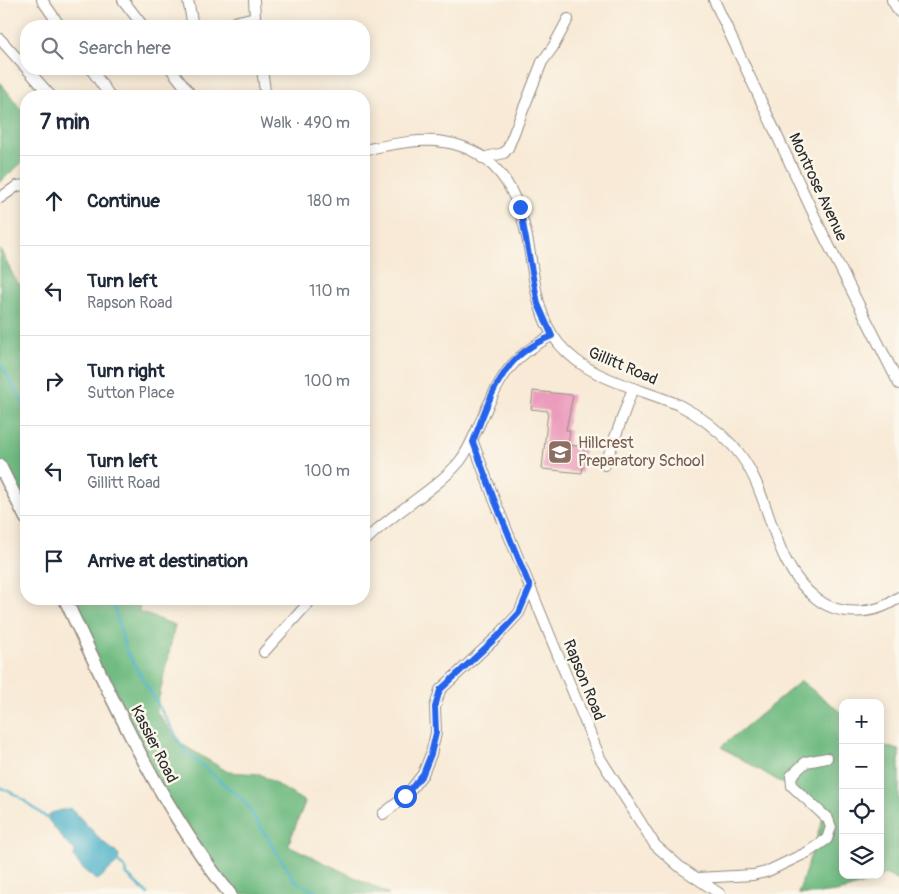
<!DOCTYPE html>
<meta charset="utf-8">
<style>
:root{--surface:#fff;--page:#f6f6f7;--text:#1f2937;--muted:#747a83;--line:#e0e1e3}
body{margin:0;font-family:Pangolin,sans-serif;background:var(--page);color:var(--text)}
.controls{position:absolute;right:15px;bottom:15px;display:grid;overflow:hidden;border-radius:10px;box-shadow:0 2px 12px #0003}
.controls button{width:45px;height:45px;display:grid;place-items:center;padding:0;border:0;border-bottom:1px solid var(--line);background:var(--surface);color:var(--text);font:25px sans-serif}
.stop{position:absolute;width:15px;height:15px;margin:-11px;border:4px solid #2563eb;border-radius:50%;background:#fff}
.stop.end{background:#2563eb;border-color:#fff;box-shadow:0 1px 5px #0008}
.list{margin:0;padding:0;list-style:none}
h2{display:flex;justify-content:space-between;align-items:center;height:65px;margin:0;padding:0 20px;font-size:21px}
h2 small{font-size:16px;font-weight:400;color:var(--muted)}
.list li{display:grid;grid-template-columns:32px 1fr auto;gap:15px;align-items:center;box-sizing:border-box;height:90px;padding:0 20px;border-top:1px solid var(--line)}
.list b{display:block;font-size:19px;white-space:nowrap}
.list p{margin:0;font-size:16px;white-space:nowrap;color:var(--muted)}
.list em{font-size:16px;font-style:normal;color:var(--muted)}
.icon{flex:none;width:28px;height:28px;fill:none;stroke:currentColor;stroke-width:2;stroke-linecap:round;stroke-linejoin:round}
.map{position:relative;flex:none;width:899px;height:894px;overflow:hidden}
.search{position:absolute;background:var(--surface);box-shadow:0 2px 12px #0003;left:20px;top:20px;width:350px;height:55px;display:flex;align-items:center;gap:12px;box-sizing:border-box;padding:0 18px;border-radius:20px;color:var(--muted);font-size:19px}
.panel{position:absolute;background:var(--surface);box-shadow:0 2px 12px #0003;left:20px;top:90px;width:350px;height:515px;border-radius:20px}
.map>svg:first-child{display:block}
</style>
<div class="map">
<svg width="899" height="894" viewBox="0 0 899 894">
<rect width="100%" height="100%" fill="#fbf7ec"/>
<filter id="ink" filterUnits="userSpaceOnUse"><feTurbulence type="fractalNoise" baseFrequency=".02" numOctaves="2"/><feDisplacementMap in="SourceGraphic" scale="10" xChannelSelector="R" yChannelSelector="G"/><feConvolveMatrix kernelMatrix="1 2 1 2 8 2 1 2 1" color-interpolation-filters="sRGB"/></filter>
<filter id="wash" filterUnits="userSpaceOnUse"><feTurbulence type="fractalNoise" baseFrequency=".0096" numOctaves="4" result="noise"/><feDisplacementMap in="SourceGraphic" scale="20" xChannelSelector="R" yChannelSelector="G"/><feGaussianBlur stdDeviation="1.12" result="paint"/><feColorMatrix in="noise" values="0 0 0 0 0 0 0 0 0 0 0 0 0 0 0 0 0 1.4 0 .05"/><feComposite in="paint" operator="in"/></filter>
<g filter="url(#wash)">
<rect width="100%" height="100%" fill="#f8ead6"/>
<g fill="#72bc83" stroke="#4e7457">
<polygon points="0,82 26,116 26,159 0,182"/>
<polygon points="0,249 14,277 26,293 26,518 0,466"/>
<polygon points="65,599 140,599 139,612 175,625 156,711 178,742 228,772 260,774 305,802 288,845 389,894 230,894 179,825"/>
<path d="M801,681L843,714V875H880V745L899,750V881L885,874C850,891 837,894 798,894L826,809L721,747Z"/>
</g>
<polygon fill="#4ab1c9" stroke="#3a6e7a" points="71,808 102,841 119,855 118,862 99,879 96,880 84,870 74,858 75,850 67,844 47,818 51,813"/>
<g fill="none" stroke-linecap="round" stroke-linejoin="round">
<g stroke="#4ab1c9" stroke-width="2.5">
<polyline points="0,363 26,409"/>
<polyline points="112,599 126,650 185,751 244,801 295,881 321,894"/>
<polyline points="0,787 18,796 47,818"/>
<polyline points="118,862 126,869 127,875 148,894"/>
</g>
</g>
<g id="blocks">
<polygon fill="#eb9cbc" points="533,391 573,395 566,430 570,430 568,445 585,447 582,473 542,469 548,411 531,409"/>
</g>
</g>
<g filter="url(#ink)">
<use href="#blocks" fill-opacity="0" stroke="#928a80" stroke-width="1"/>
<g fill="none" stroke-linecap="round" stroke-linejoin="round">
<defs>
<g id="minor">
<polyline points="42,0 60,26"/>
<polyline points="123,0 143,26"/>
<polyline points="188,0 193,26"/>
<polyline points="714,0 821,230 899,384"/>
<polyline points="892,0 899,12"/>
<polyline points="234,22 255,17 254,0"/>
<polyline points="0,39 26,68"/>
<polyline points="27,69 51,96"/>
<polyline points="91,69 110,96"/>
<polyline points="171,69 192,96"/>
<polyline points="262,69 265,91 263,96"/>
<path d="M364,150C389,145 418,138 444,142C503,151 522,202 530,254C535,285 538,319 559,344C589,380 637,387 679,405C699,415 718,430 733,446C774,490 767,561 817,599C840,617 877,615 899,597"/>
<polyline points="482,158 504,153 508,148 542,62 553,47 568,19"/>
<polyline points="0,198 17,186 26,185"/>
<polyline points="473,442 494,499 600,758 655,845 680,867 720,894"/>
<polyline points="605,465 633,388"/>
<path d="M364,542C392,512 433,493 460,461C469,449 473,438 479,425C500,380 506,360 551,336"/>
<polyline points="264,652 312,599"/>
<polyline points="383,814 405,797 423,774 431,754 436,733 435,707 440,690 497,637 519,613 530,587"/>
<polyline points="697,878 753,875 766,872 808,852 827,839 831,827 828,819 792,786 791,776 806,762 827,758"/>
</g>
<g id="major">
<polyline points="0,466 26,518"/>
<path d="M65,599C114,703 158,803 230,894"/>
</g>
</defs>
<use href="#minor" stroke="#928a80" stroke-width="12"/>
<use href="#major" stroke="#928a80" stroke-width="15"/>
<use href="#minor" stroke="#fff" stroke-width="10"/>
<use href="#major" stroke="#fff" stroke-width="12"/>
</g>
</g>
<g fill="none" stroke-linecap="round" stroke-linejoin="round" filter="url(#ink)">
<path stroke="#2563eb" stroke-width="6" d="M405,796L423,774L431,754L436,733L435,707L440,690L497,637L519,613L530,587L494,499L473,442C484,412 498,370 525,351C533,345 542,340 552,336L538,304L520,207"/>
</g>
<defs>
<symbol id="school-square" viewBox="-11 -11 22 22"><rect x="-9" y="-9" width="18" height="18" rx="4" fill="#8d6e63" stroke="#fbf7ec"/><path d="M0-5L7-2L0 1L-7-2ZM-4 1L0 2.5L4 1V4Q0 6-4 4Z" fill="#fff"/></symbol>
</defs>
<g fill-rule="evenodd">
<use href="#school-square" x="546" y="438" width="28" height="28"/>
</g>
<g text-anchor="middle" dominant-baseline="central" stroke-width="5" stroke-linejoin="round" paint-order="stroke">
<g font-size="16" fill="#2b2b2b" stroke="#fbf7ec">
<text transform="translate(818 187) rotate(65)">Montrose Avenue</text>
<text transform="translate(623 366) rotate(23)">Gillitt Road</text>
<text transform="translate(584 680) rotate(68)">Rapson Road</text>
<text transform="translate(154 744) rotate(63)">Kassier Road</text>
</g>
<g font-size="16" fill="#785e54" stroke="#fbf7ec" text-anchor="start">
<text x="578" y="443">Hillcrest<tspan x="578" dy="18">Preparatory School</tspan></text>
</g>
</g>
</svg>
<div class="controls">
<button>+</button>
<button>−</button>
<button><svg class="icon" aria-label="locate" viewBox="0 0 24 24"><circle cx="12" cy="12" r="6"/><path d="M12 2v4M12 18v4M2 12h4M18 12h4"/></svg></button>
<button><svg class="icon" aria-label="layers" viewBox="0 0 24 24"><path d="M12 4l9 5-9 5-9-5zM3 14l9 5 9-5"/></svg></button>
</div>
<div class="stop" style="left:405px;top:796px"></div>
<div class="stop end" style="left:520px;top:207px"></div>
<div class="search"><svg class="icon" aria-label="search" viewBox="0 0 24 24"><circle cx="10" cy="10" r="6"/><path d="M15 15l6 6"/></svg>Search here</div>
<section class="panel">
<h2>7 min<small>Walk · 490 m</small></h2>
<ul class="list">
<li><svg class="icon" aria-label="ahead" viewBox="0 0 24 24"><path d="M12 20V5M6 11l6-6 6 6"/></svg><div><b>Continue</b></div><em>180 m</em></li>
<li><svg class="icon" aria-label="left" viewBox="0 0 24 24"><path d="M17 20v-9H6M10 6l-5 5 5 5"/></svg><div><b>Turn left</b><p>Rapson Road</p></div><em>110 m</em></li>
<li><svg class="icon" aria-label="right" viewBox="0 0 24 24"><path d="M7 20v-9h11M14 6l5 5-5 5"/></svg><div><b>Turn right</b><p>Sutton Place</p></div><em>100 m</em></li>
<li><svg class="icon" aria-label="left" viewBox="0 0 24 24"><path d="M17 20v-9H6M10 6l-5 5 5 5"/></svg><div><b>Turn left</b><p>Gillitt Road</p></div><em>100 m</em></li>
<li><svg class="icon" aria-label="arrive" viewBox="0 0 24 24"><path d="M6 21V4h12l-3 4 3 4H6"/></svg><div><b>Arrive at destination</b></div></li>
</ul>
</section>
</div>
